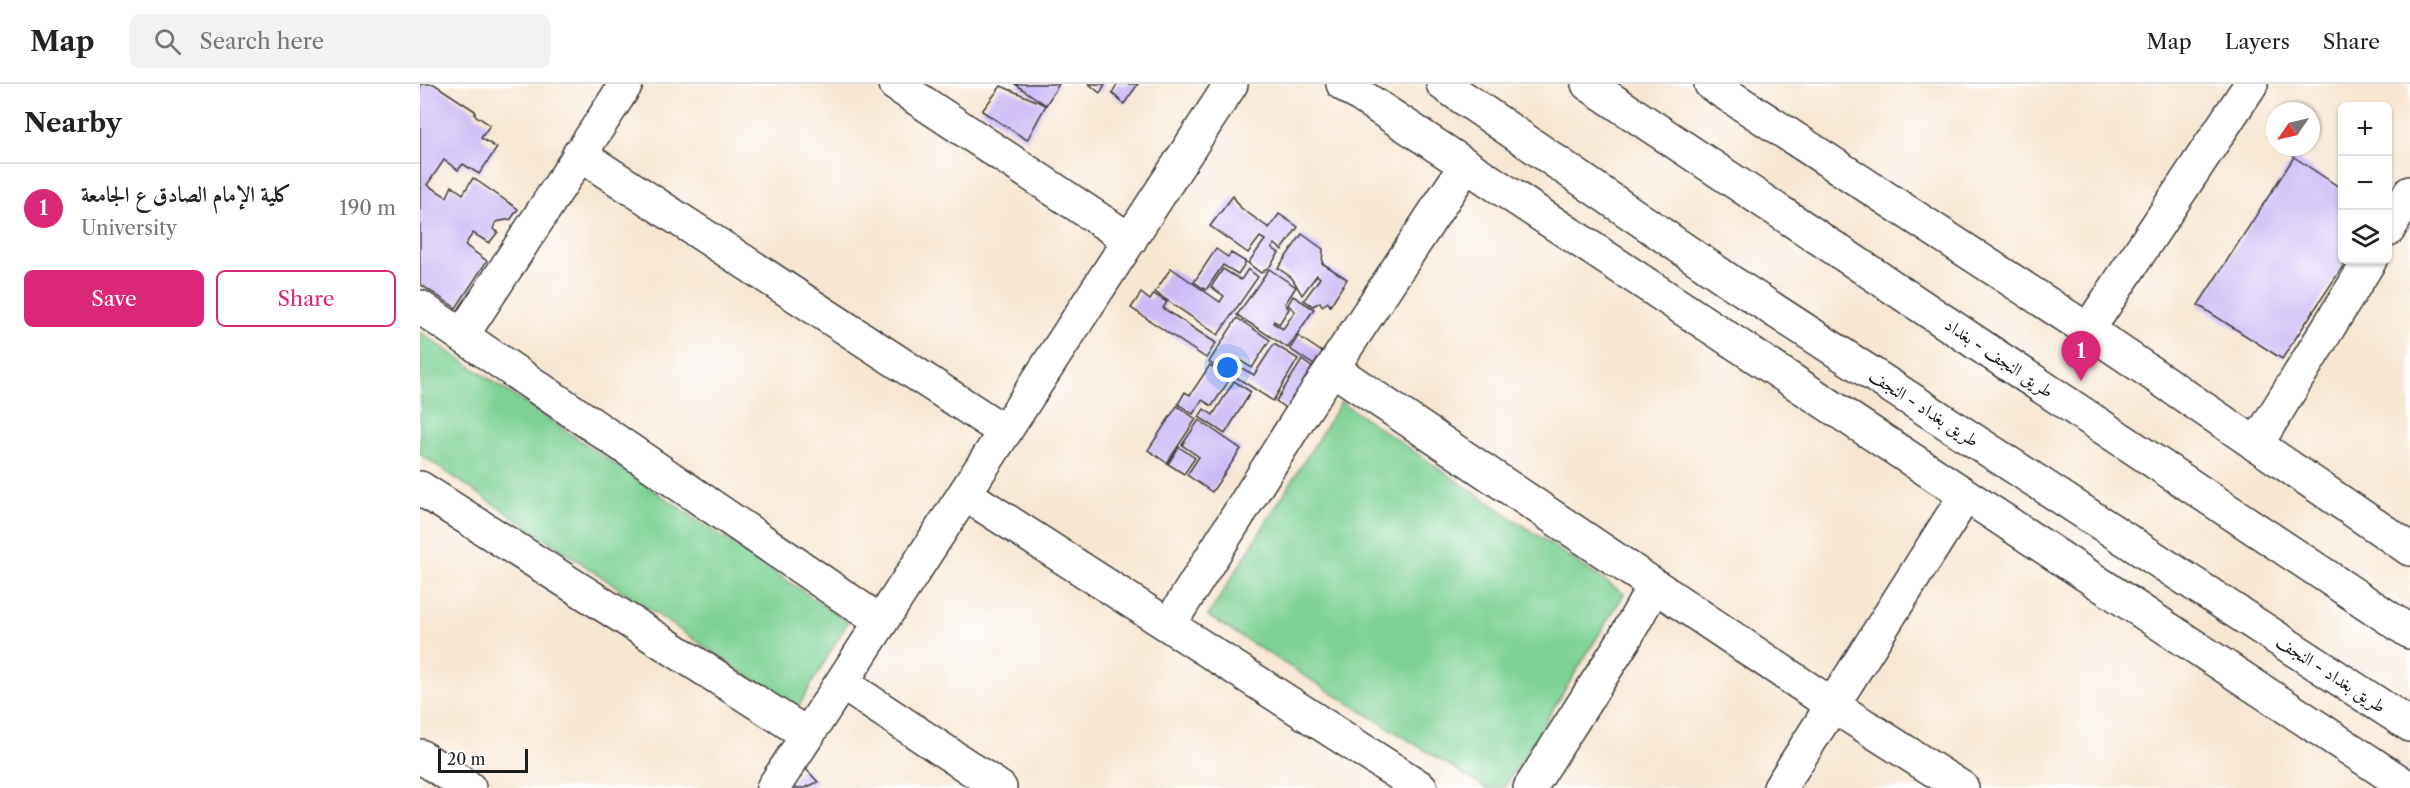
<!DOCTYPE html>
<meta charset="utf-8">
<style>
:root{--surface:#fff;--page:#f2f2f2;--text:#222;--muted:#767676;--line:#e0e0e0;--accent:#db2777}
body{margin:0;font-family:"Libre Caslon Text",Amiri,serif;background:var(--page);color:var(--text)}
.controls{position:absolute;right:18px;top:18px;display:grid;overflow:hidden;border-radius:9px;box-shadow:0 2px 4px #0004}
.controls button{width:54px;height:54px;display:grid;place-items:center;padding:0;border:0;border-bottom:2px solid var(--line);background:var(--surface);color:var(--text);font:30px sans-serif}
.compass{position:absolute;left:1846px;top:18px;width:54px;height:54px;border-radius:50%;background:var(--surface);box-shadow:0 2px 4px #0004;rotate:236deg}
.scale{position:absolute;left:18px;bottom:15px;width:90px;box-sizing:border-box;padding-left:6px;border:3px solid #1c1c1c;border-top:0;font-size:16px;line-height:21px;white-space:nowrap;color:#1c1c1c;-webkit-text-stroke:4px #fff;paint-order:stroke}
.you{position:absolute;left:808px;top:284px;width:21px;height:21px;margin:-15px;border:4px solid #fff;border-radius:50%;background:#1a73e8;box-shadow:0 0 0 9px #1a73e833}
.badge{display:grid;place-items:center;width:39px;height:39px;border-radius:50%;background:var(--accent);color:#fff;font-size:20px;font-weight:700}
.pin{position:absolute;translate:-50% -50px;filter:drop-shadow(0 2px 3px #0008)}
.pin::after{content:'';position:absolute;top:32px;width:21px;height:18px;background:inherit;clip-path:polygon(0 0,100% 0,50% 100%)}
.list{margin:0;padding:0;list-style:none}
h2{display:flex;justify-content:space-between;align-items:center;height:78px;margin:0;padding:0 24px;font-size:26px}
h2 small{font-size:20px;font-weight:400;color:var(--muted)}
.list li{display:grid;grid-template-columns:39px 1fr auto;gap:18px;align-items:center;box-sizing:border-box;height:90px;padding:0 24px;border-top:2px solid var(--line)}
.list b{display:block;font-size:22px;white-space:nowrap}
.list p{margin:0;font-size:20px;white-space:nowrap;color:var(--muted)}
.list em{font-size:20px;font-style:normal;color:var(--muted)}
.actions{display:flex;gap:12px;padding:18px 24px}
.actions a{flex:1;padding:14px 0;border:2px solid var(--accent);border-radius:9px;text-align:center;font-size:21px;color:var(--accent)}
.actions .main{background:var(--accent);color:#fff}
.icon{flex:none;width:33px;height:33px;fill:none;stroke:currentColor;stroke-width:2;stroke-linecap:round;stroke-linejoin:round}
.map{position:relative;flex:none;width:1990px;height:704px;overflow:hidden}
header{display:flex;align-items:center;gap:36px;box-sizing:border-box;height:84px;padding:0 30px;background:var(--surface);border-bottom:2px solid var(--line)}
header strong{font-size:28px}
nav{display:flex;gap:33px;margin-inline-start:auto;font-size:21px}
.search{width:420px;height:54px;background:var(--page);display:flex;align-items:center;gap:15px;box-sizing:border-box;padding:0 21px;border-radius:9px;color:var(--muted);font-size:22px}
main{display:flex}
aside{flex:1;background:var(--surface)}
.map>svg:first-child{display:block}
</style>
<header>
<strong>Map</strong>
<div class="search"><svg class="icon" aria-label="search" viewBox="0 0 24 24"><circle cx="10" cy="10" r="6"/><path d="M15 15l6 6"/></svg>Search here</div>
<nav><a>Map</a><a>Layers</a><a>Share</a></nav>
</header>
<main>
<aside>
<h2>Nearby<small></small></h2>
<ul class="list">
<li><span class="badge">1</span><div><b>كلية الإمام الصادق ع الجامعة</b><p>University</p></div><em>190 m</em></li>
</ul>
<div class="actions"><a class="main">Save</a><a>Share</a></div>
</aside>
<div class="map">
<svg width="1990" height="704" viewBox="0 0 1990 704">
<rect width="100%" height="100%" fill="#fff"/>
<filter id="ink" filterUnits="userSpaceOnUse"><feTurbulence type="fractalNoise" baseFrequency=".0167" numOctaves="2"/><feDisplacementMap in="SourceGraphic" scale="12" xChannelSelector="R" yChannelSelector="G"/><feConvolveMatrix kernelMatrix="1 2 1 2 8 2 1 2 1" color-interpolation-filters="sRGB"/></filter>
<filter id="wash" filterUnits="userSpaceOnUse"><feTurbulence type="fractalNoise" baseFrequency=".008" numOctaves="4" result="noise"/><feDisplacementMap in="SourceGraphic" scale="24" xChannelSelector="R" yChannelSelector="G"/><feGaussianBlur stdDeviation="1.35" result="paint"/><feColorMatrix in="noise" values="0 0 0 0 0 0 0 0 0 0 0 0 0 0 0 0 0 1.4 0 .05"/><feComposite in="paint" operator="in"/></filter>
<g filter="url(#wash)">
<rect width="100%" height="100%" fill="#f7e6d2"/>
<g fill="#7ed194" stroke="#4d7658" stroke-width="1.5">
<polygon points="0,248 428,538 377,625 0,370"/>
<polygon points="921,318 1204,510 1084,704 1066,704 788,532"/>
</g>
<g id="blocks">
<g fill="#cbb8f5">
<polygon points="0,0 14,0 55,27 55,31 70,41 61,54 77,64 59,90 43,80 38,86 24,76 7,101 27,113 32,102 43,110 53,94 98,125 91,135 76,138 73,145 78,148 69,159 53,149 45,161 67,177 36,224 0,200"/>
<polygon points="595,0 639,0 626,21"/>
<polygon points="669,0 685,0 680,9"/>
<polygon points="697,0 718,0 704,20 692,9"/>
<polygon points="581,2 626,21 607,56 562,27"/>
<polygon points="1874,73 1922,105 1922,176 1927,176 1862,275 1778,221"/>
<polygon points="813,112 821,124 849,144 859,130 878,143 862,166 855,160 852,164 859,169 850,182 841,189 828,179 845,156 840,153 828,169 790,142"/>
<polygon points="882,150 903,165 902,179 927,195 910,222 908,218 902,222 900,218 893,222 884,216 900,194 897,191 882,211 872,194 858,184"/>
<polygon points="796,165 808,173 811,169 826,178 818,190 803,181 786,206 774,198"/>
<polygon points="751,184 800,218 804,212 791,203 803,185 821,196 828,185 838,193 798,251 735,208"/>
<polygon points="849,185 876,203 865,220 869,225 859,240 854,237 853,239 863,245 875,227 868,221 873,212 894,225 868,264 817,231"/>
<polygon points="721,209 730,216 734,210 747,218 743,224 796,259 786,274 711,224"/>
<polygon points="817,234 850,256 832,284 821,277 811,293 789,278"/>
<polygon points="878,252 911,274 903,287 870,265"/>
<polygon points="854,260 878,275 853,317 816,293 822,284 834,291"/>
<polygon points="882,276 894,285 868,326 856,317"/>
<polygon points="790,281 810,295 792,322 782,316 773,330 758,320 765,308 770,311"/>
<polygon points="814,297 831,308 805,350 779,333 784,325 793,331"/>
<polygon points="757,322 776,335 747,379 728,366"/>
<polygon points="779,336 821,365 792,408 767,391 779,373 762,361"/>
<polygon points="759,363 775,374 764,390 748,380"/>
<polygon points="385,684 398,698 385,704 363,704"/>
</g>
</g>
</g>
<g filter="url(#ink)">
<use href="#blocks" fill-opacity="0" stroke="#3d3a37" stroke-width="1.5"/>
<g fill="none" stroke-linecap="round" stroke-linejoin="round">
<defs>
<g id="minor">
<polyline points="475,0 710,156"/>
<polyline points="923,0 1989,704"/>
<polyline points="1291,0 1668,246 1990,465"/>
<polyline points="159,70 585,348"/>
<polyline points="1968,146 1990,109"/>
<polyline points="0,223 461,538"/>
<polyline points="1668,246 1831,0"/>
<polyline points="43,250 206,0"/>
<polyline points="913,285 1412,621 1542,704"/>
<polyline points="1836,361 1950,176"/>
<polyline points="0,404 388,651"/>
<polyline points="545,410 1001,704"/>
<polyline points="749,541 878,336 1046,81"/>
<polyline points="422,599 580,704"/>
<polyline points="0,672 49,704"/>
<polyline points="353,704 811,0"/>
<polyline points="1110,704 1204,556 1234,502"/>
<polyline points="1360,704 1545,412"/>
</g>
<g id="major">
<polyline points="1023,0 1311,198 1990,641"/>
<polyline points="1168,0 1990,548"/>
</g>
</defs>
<use href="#minor" stroke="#3d3a37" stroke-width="36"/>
<use href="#major" stroke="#3d3a37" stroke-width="36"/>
<use href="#minor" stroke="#fff" stroke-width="33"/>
<use href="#major" stroke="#fff" stroke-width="33"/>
</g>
</g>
<g text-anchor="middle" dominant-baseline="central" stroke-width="6" stroke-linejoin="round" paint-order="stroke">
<g font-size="18" fill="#1c1c1c" stroke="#fff">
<text transform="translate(1579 274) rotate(34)">طريق النجف - بغداد</text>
<text transform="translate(1504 324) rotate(33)">طريق بغداد - النجف</text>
<text transform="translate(1911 590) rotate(33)">طريق بغداد - النجف</text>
</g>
</g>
</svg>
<div class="controls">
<button>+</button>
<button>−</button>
<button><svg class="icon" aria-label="layers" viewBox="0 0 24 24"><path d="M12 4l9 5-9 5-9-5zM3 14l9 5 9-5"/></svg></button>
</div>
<svg class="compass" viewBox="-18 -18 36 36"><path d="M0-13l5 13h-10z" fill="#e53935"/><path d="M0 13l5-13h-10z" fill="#767676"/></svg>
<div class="scale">20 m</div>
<div class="you"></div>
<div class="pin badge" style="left:1661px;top:297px">1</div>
</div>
</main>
